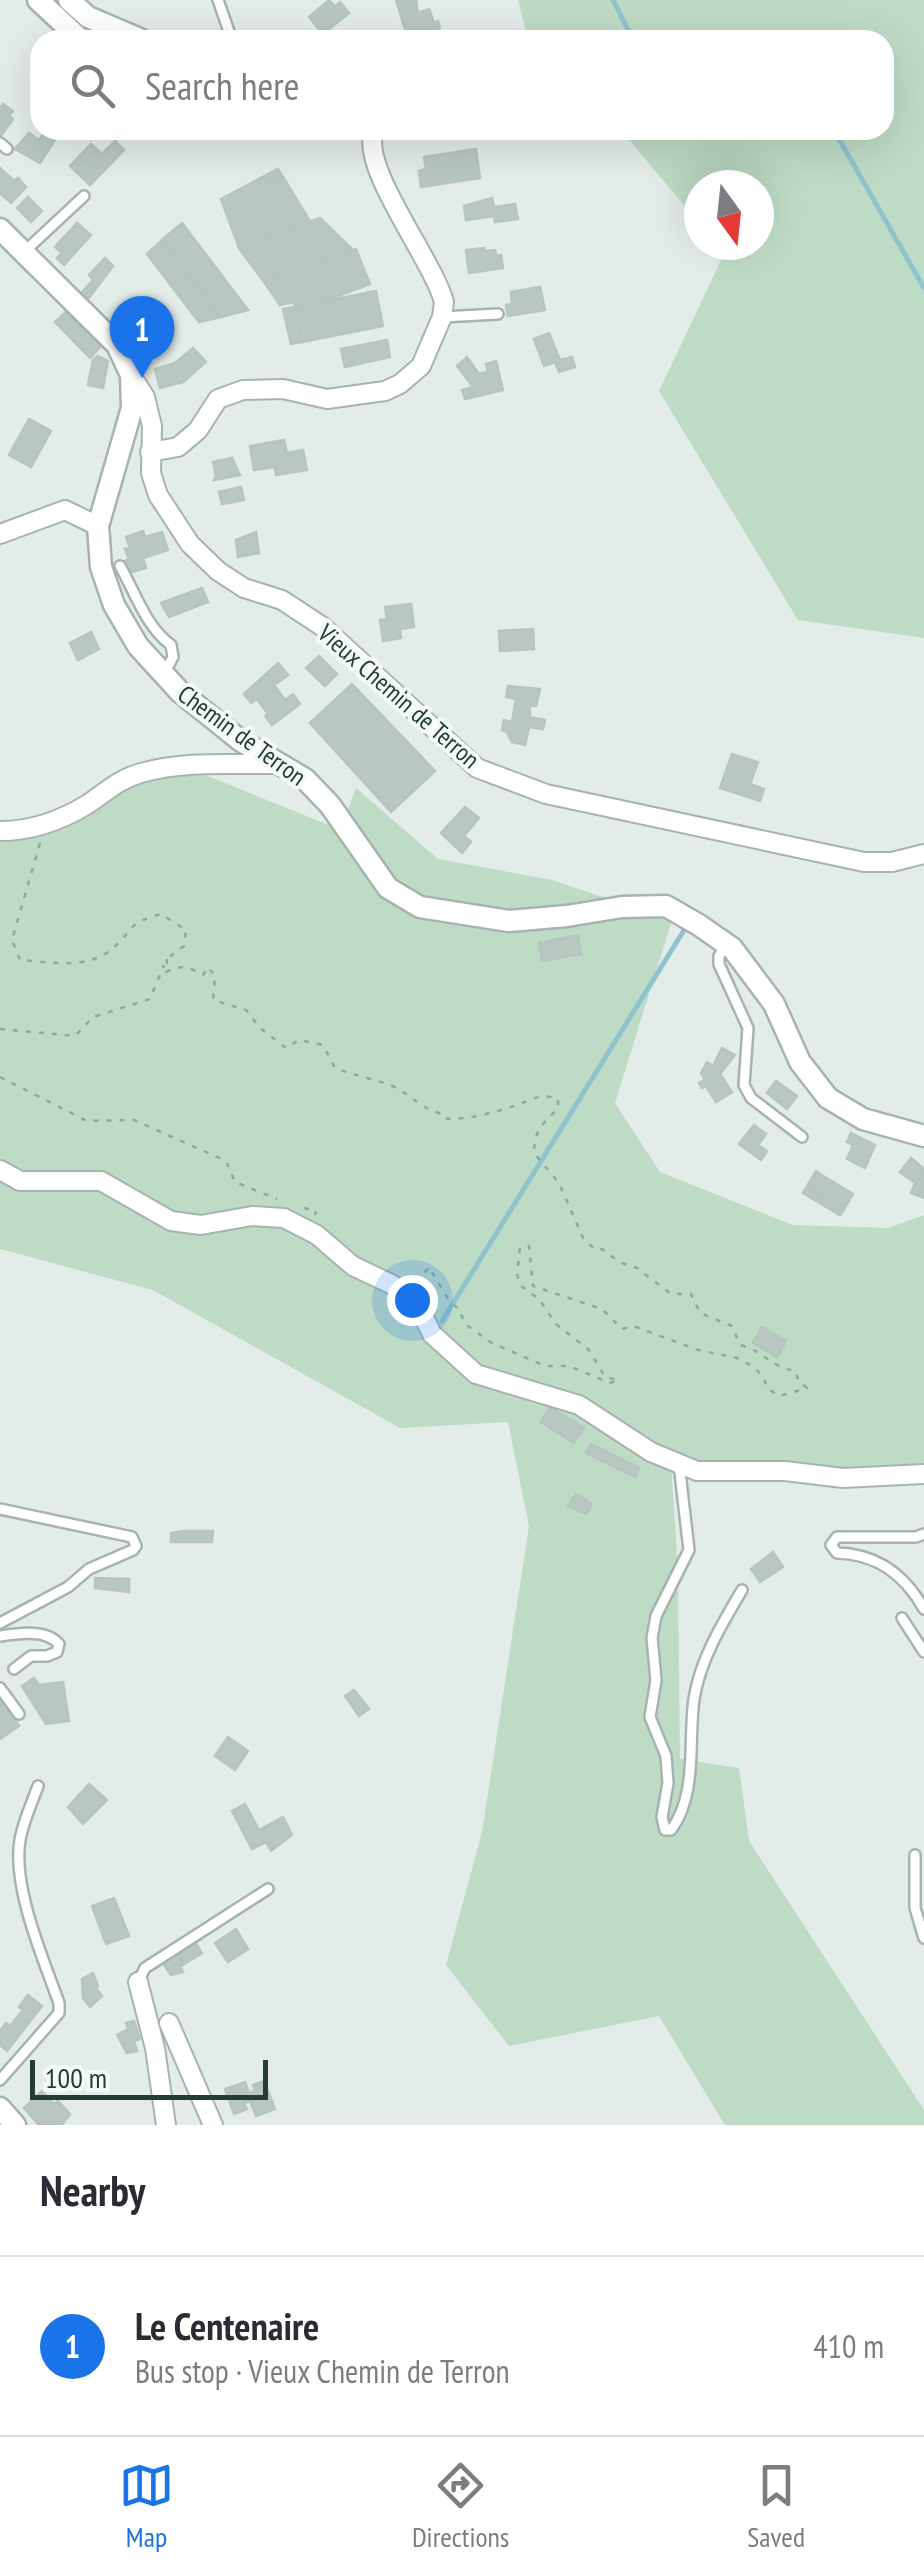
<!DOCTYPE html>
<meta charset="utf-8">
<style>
:root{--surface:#fff;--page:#f7f7f7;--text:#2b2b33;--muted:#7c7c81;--line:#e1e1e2;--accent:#1a73e8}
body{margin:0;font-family:"PT Sans Narrow",sans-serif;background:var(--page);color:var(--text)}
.compass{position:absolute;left:684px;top:170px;width:90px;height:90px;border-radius:50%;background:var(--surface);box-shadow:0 10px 40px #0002;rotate:165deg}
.scale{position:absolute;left:30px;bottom:25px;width:238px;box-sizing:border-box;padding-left:10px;border:5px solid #243c36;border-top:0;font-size:28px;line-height:35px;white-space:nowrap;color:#243c36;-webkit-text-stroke:8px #f4f9f6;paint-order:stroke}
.you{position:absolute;left:412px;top:1300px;width:35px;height:35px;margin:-25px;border:8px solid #fff;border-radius:50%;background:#1a73e8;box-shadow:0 0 0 15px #1a73e833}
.badge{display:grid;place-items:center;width:65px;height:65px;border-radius:50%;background:var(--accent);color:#fff;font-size:32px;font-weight:700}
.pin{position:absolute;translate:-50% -82px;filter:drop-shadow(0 2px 5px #0008)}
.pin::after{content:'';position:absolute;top:52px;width:35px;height:30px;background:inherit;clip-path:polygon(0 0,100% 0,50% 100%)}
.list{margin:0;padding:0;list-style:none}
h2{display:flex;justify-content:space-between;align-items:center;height:130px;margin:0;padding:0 40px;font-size:42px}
h2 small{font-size:32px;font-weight:400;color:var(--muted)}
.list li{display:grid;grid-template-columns:65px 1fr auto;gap:30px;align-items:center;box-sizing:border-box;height:180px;padding:0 40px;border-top:2px solid var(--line)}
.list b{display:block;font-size:38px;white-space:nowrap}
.list p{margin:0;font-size:32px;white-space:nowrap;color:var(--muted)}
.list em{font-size:32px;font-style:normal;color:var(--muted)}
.icon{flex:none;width:55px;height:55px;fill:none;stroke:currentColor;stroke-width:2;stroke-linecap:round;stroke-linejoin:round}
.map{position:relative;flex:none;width:924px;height:2125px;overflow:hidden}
.search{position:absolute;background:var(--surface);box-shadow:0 10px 40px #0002;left:30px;right:30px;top:30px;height:110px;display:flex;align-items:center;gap:25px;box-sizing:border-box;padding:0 35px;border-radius:30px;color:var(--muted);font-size:38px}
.sheet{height:310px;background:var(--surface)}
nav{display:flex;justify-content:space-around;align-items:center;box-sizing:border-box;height:140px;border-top:2px solid var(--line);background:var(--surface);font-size:28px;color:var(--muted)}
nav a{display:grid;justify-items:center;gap:5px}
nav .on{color:var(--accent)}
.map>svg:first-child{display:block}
</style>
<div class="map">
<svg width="924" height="2125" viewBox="0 0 924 2125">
<rect width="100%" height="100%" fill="#e3ece8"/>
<g fill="#bedbc6">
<polygon points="518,0 924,0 924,638 798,620 659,391 724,254 718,245 759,245 759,185 699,185 699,223 621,130 884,130 884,40 528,40"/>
<polygon points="193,770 341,830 356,788 438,859 552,880 672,920 615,1103 660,1172 793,1225 888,1228 924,1215 924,1474 703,1464 670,1449 678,1572 680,1759 739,1768 749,1841 924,2110 924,2125 725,2125 659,2016 509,2046 446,1965 482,1832 529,1526 508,1422 400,1428 153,1290 0,1249 0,843 61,828 123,788"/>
</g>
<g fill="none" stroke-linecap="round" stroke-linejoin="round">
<g stroke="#90c4cd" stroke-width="5">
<polyline points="613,0 628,30 647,40"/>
<polyline points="821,130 839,139 924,288"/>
<polyline points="442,1321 686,927"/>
</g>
</g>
<g fill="#b9c7c1" stroke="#b6c5bf" stroke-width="2.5">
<polygon points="329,0 335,7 340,2 349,13 323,34 309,17"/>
<polygon points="396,0 416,0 418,13 429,9 434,23 438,21 440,28 408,39"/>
<polygon points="3,104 13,111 9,116 13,119 0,137 0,108"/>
<polygon points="46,130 58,135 40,163 15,149 29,133 39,140"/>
<polygon points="115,141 124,150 90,185 70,166 91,144 102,154"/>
<polygon points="476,149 480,178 421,187 419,171 426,169 424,157"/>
<polygon points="0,168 14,181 18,178 26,187 11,203 0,193"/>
<polygon points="278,169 310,221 239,248 221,199"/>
<polygon points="28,197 42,211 31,222 17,208"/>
<polygon points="492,198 494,207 515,204 518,219 495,222 494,216 466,220 464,206"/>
<polygon points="320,218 353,250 264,282 239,248"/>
<polygon points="77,223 91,235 64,265 57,258 62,253 55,247"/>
<polygon points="182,223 248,310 221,317 162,240"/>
<polygon points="162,240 221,317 199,322 147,254"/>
<polygon points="484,248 485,251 495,250 496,256 501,255 503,268 469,273 466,250"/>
<polygon points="356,249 370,284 327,300 295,307 294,302 280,305 264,282"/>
<polygon points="105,258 113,266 85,303 79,296 93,280 89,275"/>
<polygon points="540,287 545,310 508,316 506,305 512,304 511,292"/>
<polygon points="376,291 383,326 302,342 295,307"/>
<polygon points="295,307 302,342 291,344 283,309"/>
<polygon points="70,308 104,343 90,358 55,322"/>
<polygon points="549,333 560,360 572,357 575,367 559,372 555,362 544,366 534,339"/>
<polygon points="387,340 390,357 345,367 341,349"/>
<polygon points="193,348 206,362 183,382 160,388 155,369 175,363"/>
<polygon points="98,356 108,361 103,388 88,385 93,360"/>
<polygon points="467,357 479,374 488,372 486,364 496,361 503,390 465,399 462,390 473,387 457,366"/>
<polygon points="29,419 51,431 31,467 9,455"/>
<polygon points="284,440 287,453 303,450 307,470 276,475 275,467 254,470 250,446"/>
<polygon points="232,458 240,475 214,480 216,476 213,462"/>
<polygon points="241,487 244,500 222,504 219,492"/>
<polygon points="143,531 145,537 162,532 168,550 143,558 146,568 129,573 125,561 129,559 125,549 130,548 126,537"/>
<polygon points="256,532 259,553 238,557 236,540"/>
<polygon points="202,588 208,602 169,617 161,603"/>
<polygon points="411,604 414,627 400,629 401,638 383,641 380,620 387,619 385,607"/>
<polygon points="533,629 534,649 500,651 499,631"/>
<polygon points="91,632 99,649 78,660 70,643"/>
<polygon points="319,656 337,674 325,686 306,668"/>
<polygon points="278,663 288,675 274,685 285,700 293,694 300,704 272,725 265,716 268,714 257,699 251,703 244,694"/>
<polygon points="352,684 435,771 391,812 310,723"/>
<polygon points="508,686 540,689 536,706 530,705 530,717 545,720 543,729 529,727 525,745 512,742 507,732 502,730 504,720 512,722 516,699 506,697"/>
<polygon points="732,754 758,762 750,784 764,789 760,801 720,788"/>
<polygon points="465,807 479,818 464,836 471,842 462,853 441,833"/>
<polygon points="578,935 581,954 542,961 539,943"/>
<polygon points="722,1048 735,1055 720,1074 732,1092 716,1102 706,1086 702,1088 699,1083 705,1079 701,1073 707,1062 713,1066"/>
<polygon points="776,1081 797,1096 787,1109 767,1093"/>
<polygon points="754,1125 766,1134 758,1145 767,1151 761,1160 739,1144"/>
<polygon points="851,1133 875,1145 865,1168 847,1159 853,1145 847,1142"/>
<polygon points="911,1158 924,1169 924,1198 911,1193 915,1183 900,1172"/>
<polygon points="816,1171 820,1174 811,1191 843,1211 840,1215 803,1193"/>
<polygon points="820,1174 853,1194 843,1211 811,1191"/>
<polygon points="762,1327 786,1341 777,1357 753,1343"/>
<polygon points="550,1407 584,1428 574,1443 541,1422"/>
<polygon points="591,1444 639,1468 635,1477 586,1453"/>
<polygon points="576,1494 592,1504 586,1514 568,1506"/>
<polygon points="183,1531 213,1531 212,1542 171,1542 171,1533"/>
<polygon points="773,1552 783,1567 760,1582 751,1569"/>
<polygon points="95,1578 129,1579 129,1592 95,1588"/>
<polygon points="34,1678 39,1685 63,1682 69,1721 46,1724 22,1686"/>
<polygon points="354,1690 369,1709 359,1716 345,1696"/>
<polygon points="0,1698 19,1726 0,1739"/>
<polygon points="228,1737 248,1751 235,1770 215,1756"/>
<polygon points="89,1784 107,1800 83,1824 68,1807"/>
<polygon points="245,1804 259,1830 283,1817 292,1835 271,1851 266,1842 252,1849 232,1811"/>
<polygon points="114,1898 129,1936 106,1944 92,1906"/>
<polygon points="236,1929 248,1949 228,1962 215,1943"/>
<polygon points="194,1941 202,1953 184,1964 177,1952"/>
<polygon points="177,1952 184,1964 180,1967 183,1972 171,1975 162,1962"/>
<polygon points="93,1973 98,1986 96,1988 102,1996 90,2007 83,1998 82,1979"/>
<polygon points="28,1995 42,2006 7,2051 0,2045 0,2031 6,2023 10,2026 23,2010 19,2007"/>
<polygon points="134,2021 140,2039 134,2041 137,2051 127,2053 117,2035 128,2029 126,2023"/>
<polygon points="264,2081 275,2109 256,2116 250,2101 244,2103 247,2109 234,2114 225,2089 245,2082 249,2093 255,2090 253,2085"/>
<polygon points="42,2091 54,2104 58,2101 70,2114 62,2125 39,2125 24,2108"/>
</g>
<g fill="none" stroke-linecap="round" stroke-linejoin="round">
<defs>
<g id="service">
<polyline points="218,0 232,40"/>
<polyline points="0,143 7,149"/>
<polyline points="24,252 84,196"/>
<polyline points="442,317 498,314"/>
<path d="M120,566C135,592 146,627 171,645L173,657L164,674"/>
<polyline points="725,946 719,956 719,964 748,1028 744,1085 751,1098 802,1137"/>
<path d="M679,1464L689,1550L656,1616L652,1638L656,1680L650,1717L666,1756L668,1783L662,1817L665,1830H671C698,1794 688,1740 694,1699C700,1660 722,1624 742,1590"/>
<polyline points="0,1509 132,1537 136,1546 133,1550 89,1569 68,1587 0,1623"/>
<path d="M924,1534L916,1537H837L831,1545L837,1553C878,1554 905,1575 924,1609"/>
<polyline points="902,1618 924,1652"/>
<path d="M0,1636C19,1633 46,1629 59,1644L57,1652L47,1656H31L14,1669"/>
<polyline points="0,1688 19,1714"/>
<polyline points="915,1855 915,1908 924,1938"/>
<polyline points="138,1982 145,1968 268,1889"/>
<path d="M0,2080L59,2013V2003C43,1958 12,1887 20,1840C23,1822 32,1803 38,1786"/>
</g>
<g id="minor">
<polyline points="131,375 145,397 152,426 151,473 158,495 190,544 218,571 244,588 282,600 323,627 477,768 546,794 864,862 892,862 924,854"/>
<path d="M150,452L178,447L198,430L218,399L243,390L283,389L327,399L385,391L400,384L421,366L442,317L444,302C433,261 364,172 373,136"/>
<polyline points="0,534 65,510 98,526"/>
<path d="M0,831C31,831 62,820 88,804C106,792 119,779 141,773C186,760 233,765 280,764"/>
<polyline points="0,1170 20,1181 101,1181 171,1221 201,1225 252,1216 284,1218 317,1235 353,1266 391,1284 417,1303 432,1334 476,1374 579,1405 651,1452 697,1471 785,1471 843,1478 924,1474"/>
<polyline points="138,1982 155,2048 166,2125"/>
<polyline points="169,2023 213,2125"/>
</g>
<g id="tertiary">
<polyline points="38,0 81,40"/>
<polyline points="69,0 88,17 142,40"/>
<polyline points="0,229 117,345 131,375 132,408 98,526 101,567 114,605 138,646 180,692 241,741 305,779 330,805 388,888 420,907 509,921 567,916 622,907 666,906 699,925 732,948 774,1004 800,1062 828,1098 863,1119 924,1136"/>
<polyline points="0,2108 15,2125"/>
</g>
</defs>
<use href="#service" stroke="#a6b4af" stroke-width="14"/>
<use href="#minor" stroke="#a6b4af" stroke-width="22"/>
<use href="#tertiary" stroke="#a6b4af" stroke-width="25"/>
<g stroke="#86ada1" stroke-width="2.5" stroke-dasharray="5 8" stroke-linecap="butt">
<path d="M40,843L12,940L20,960C50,962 87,970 112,949C136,929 124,924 161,914L186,930L184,946L168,958"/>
<path d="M167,959L166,972C181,964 189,967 203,975L208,967L215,976L213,1000L246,1010L260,1028L286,1048L299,1040L323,1045L335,1068C353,1075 373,1079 390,1085C409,1093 420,1108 439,1113L442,1118C464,1121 493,1113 514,1106C531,1101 539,1092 558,1099V1109C542,1123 534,1132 534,1153L559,1183L584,1240L596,1250L602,1249L619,1262L637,1268L671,1294H691L700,1313L732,1326L740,1345C767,1352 767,1366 796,1371L798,1380L807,1388L779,1396L767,1388L764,1378L754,1367L737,1358L698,1350L633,1326L622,1329L602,1309L533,1286L529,1246L520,1248L517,1274L520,1285L539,1299L556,1324L589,1350L605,1377L618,1380L610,1383L569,1366H545L492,1343L465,1324L459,1309L450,1302L429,1267L418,1281"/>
<polyline points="0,1029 75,1036 93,1017 150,999 164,965"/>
<polyline points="0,1077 87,1121 134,1120 226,1161 235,1182 277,1199"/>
<polyline points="304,1208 316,1211 315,1215"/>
</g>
<use href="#service" stroke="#fff" stroke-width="9"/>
<use href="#minor" stroke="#fff" stroke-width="18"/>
<use href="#tertiary" stroke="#fff" stroke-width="20"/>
</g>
<g text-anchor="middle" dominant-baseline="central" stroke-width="8" stroke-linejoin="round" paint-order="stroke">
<g font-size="25" fill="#243c36" stroke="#f4f9f6">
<text transform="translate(399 696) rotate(41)">Vieux Chemin de Terron</text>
<text transform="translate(242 735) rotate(36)">Chemin de Terron</text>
</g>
</g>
</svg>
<svg class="compass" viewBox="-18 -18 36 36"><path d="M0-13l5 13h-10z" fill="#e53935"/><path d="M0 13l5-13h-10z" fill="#7c7c81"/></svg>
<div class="scale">100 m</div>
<div class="you"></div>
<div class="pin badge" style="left:142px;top:378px">1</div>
<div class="search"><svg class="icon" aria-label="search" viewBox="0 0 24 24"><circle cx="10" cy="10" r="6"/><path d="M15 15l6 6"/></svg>Search here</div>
</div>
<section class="sheet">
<h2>Nearby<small></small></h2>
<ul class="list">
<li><span class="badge">1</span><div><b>Le Centenaire</b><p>Bus stop · Vieux Chemin de Terron</p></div><em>410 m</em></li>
</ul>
</section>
<nav>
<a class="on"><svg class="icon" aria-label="map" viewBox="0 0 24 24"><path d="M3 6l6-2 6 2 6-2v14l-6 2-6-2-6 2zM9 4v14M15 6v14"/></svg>Map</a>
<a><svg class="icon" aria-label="directions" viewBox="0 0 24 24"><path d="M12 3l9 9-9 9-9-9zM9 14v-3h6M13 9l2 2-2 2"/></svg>Directions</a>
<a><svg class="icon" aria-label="saved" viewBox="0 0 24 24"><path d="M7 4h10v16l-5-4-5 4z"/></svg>Saved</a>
</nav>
